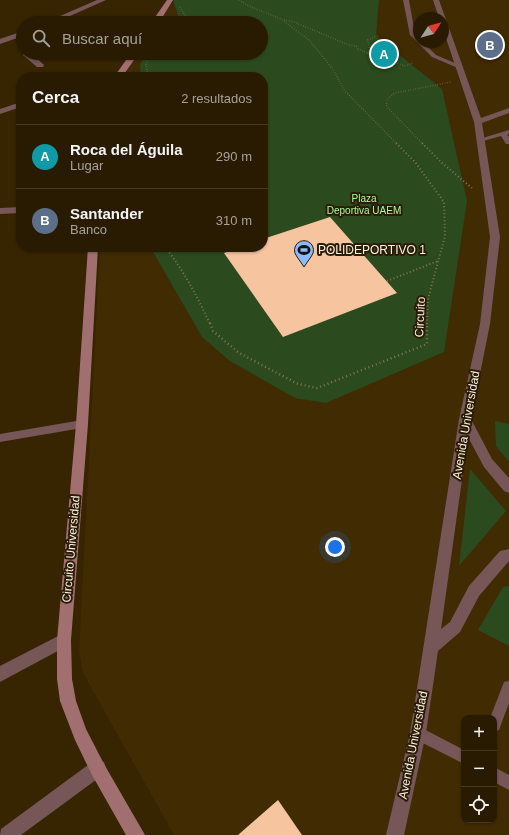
<!DOCTYPE html>
<html lang="es">
<meta charset="utf-8">
<style>
:root{--surface:#291b01;--page:#31240b;--text:#f1f3f6;--muted:#a5a199;--line:#453923;--accent:#8bbafc}
body{margin:0;font-family:Helvetica,sans-serif;background:var(--page);color:var(--text)}
.controls{position:absolute;right:12px;bottom:12px;display:grid;overflow:hidden;border-radius:8px;box-shadow:0 1px 3px #0004}
.controls button{width:36px;height:36px;display:grid;place-items:center;padding:0;border:0;border-bottom:1px solid var(--line);background:var(--surface);color:var(--text);font:20px sans-serif}
.compass{position:absolute;left:413px;top:12px;width:36px;height:36px;border-radius:50%;background:var(--surface);box-shadow:0 1px 3px #0004;rotate:54deg}
.you{position:absolute;left:335px;top:547px;width:14px;height:14px;margin:-10px;border:3px solid #fff;border-radius:50%;background:#1a73e8;box-shadow:0 0 0 6px #1a73e833}
.badge{display:grid;place-items:center;width:26px;height:26px;border-radius:50%;background:var(--accent);color:#fff;font-size:13px;font-weight:700}
.pin{position:absolute;translate:-50% -50%;border:2px solid #fff;box-shadow:0 1px 4px #0006}
.list{margin:0;padding:0;list-style:none}
h2{display:flex;justify-content:space-between;align-items:center;height:52px;margin:0;padding:0 16px;font-size:17px}
h2 small{font-size:13px;font-weight:400;color:var(--muted)}
.list li{display:grid;grid-template-columns:26px 1fr auto;gap:12px;align-items:center;box-sizing:border-box;height:64px;padding:0 16px;border-top:1px solid var(--line)}
.list b{display:block;font-size:15px;white-space:nowrap}
.list p{margin:0;font-size:13px;white-space:nowrap;color:var(--muted)}
.list em{font-size:13px;font-style:normal;color:var(--muted)}
.icon{flex:none;width:22px;height:22px;fill:none;stroke:currentColor;stroke-width:2;stroke-linecap:round;stroke-linejoin:round}
.map{position:relative;flex:none;width:509px;height:835px;overflow:hidden}
.search{position:absolute;background:var(--surface);box-shadow:0 1px 3px #0004;left:16px;top:16px;width:252px;height:44px;display:flex;align-items:center;gap:10px;box-sizing:border-box;padding:0 14px;border-radius:22px;color:var(--muted);font-size:15px}
.panel{position:absolute;background:var(--surface);box-shadow:0 1px 3px #0004;left:16px;top:72px;width:252px;height:180px;border-radius:16px}
.map>svg:first-child{display:block}
</style>
<div class="map">
<svg width="509" height="835" viewBox="0 0 509 835">
<rect width="100%" height="100%" fill="#372401"/>
<path fill="#412b02" fill-rule="evenodd" d="M174,0H509V835H174L83,673L79,651L100,247H263V77H123L139,53H261V23H159ZM419,18H443V42H419ZM464,718H494V820H464Z"/>
<g fill="#2b4a1d">
<polygon points="173,0 379,0 376,36 442,89 467,201 444,352 326,403 295,398 230,361 202,337 152,250 146,247 263,247 263,77 141,77 140,65 146,53 261,53 261,23 175,23 179,18"/>
<polygon points="495,421 509,424 509,462 496,446"/>
<polygon points="470,469 506,511 459,566"/>
<polygon points="509,586 509,646 478,630 503,587"/>
</g>
<g fill="#f6c49f">
<polygon points="330,217 397,293 283,337 224,253 240,247 263,247 263,239"/>
<polygon points="278,800 302,835 238,835"/>
</g>
<g fill="none" stroke-linecap="round" stroke-linejoin="round">
<g stroke="#847357" stroke-width="1.5" stroke-dasharray="0.5 2" stroke-linecap="butt">
<polyline points="239,0 249,6 281,19 310,41 333,69 344,90 397,144"/>
<polyline points="180,7 187,19 183,23"/>
<polyline points="284,20 294,22 349,45 356,46 358,49 368,53 370,51 368,40 379,35"/>
<path d="M368,53C374,62 383,59 392,61C396,62 400,64 404,66L413,63"/>
<polyline points="148,77 146,64 152,53"/>
<path d="M423,144L387,107C385,100 389,97 395,93L451,82"/>
</g>
<g stroke="#847357" stroke-width="2" stroke-dasharray="1 2.5" stroke-linecap="butt">
<polyline points="396,143 415,162 444,202 445,236 428,299 427,324"/>
<polyline points="422,143 441,162 472,188"/>
<path d="M165,247C184,271 197,296 210,324"/>
<polyline points="387,281 438,261"/>
</g>
<polyline stroke="#847357" stroke-width="2.5" stroke-dasharray="1 3" stroke-linecap="butt" points="210,323 213,331 239,353 298,384 317,388 427,344 427,323"/>
<g fill="#765657" fill-rule="evenodd">
<polygon points="403,0 409,0 415,34 419,38 419,42 423,42 436,55 462,66 462,68 458,68 432,57 410,35"/>
<polygon points="509,130 509,134 507,135 509,137 509,144 506,144 501,136 480,142 476,140"/>
<polygon points="82,420 86,421 87,424 86,427 82,428 0,442 0,434"/>
<polygon points="509,681 509,703 499,730 494,732 494,718 490,718 504,682"/>
<polygon points="418,726 464,750 464,764 413,738 411,733 413,728"/>
<polygon points="494,767 509,775 509,790 494,782"/>
</g>
<g fill="#765657" fill-rule="evenodd">
<polygon points="97,0 106,0 54,23 44,23"/>
<polygon points="433,0 439,0 481,118 509,108 509,113 482,123 500,237 490,324 471,419 492,459 509,478 509,493 504,491 484,467 468,437 441,629 450,622 469,586 500,551 509,549 509,561 479,596 460,632 438,651 426,733 404,835 386,835 410,733 459,419 480,324 490,237 474,122 443,29 443,18 439,18"/>
<polygon points="23,31 23,36 0,44 0,39"/>
<polygon points="23,52 31,53 44,65 43,67 37,67 23,55"/>
<polygon points="21,102 21,107 0,114 0,109"/>
<polygon points="21,207 21,213 0,214 0,208"/>
<polygon points="64,633 69,635 71,640 69,645 0,682 0,666"/>
<polygon points="98,760 104,762 106,768 104,774 21,835 0,835 1,829 92,762"/>
</g>
<g fill="#a26f71" fill-rule="evenodd">
<polygon points="167,0 173,0 159,23 151,23"/>
<polygon points="131,53 139,53 122,77 114,77"/>
<polygon points="88,247 98,247 88,424 71,640 72,679 76,701 86,729 104,764 145,835 126,835 92,775 75,740 60,701 57,679 57,640 76,424"/>
</g>
</g>
<defs>
<symbol id="stadium-pin" viewBox="-11 -11 22 30"><path d="M0 17L-7.5 6A9.5 9.5 0 1 1 7.5 6Z" fill="#8bbafc" stroke="#291c08"/><path d="M0-5a6.5 5 0 1 0 0 10a6.5 5 0 1 0 0-10ZM-3.5-1.8h7v3.6h-7Z" fill="#111"/></symbol>
</defs>
<g fill-rule="evenodd">
<use href="#stadium-pin" x="293" y="239" width="22" height="30"/>
</g>
<g text-anchor="middle" dominant-baseline="central" stroke-width="4" stroke-linejoin="round" paint-order="stroke">
<g font-size="10" fill="#b0f894" stroke="#291c08">
<text x="364" y="198">Plaza<tspan x="364" dy="12">Deportiva UAEM</tspan></text>
</g>
<g font-size="12" fill="#fdf0dd" stroke="#291c08" text-anchor="start">
<text x="318" y="250">POLIDEPORTIVO 1</text>
</g>
<g font-size="12" fill="#fdf0dd" stroke="#291c08">
<text transform="translate(420 317) rotate(-87)">Circuito</text>
<text transform="translate(466 425) rotate(-80)">Avenida Universidad</text>
<text transform="translate(71 549) rotate(-85)">Circuito Universidad</text>
<text transform="translate(413 745) rotate(-79)">Avenida Universidad</text>
</g>
</g>
</svg>
<div class="controls">
<button>+</button>
<button>−</button>
<button><svg class="icon" aria-label="locate" viewBox="0 0 24 24"><circle cx="12" cy="12" r="6"/><path d="M12 2v4M12 18v4M2 12h4M18 12h4"/></svg></button>
</div>
<svg class="compass" viewBox="-18 -18 36 36"><path d="M0-13l5 13h-10z" fill="#e53935"/><path d="M0 13l5-13h-10z" fill="#a5a199"/></svg>
<div class="you"></div>
<div class="pin badge" style="left:384px;top:54px;background:#0f9aa8">A</div>
<div class="pin badge" style="left:490px;top:45px;background:#5c6f8a">B</div>
<div class="search"><svg class="icon" aria-label="search" viewBox="0 0 24 24"><circle cx="10" cy="10" r="6"/><path d="M15 15l6 6"/></svg>Buscar aquí</div>
<section class="panel">
<h2>Cerca<small>2 resultados</small></h2>
<ul class="list">
<li><span class="badge" style="background:#0f9aa8">A</span><div><b>Roca del Águila</b><p>Lugar</p></div><em>290 m</em></li>
<li><span class="badge" style="background:#5c6f8a">B</span><div><b>Santander</b><p>Banco</p></div><em>310 m</em></li>
</ul>
</section>
</div>
